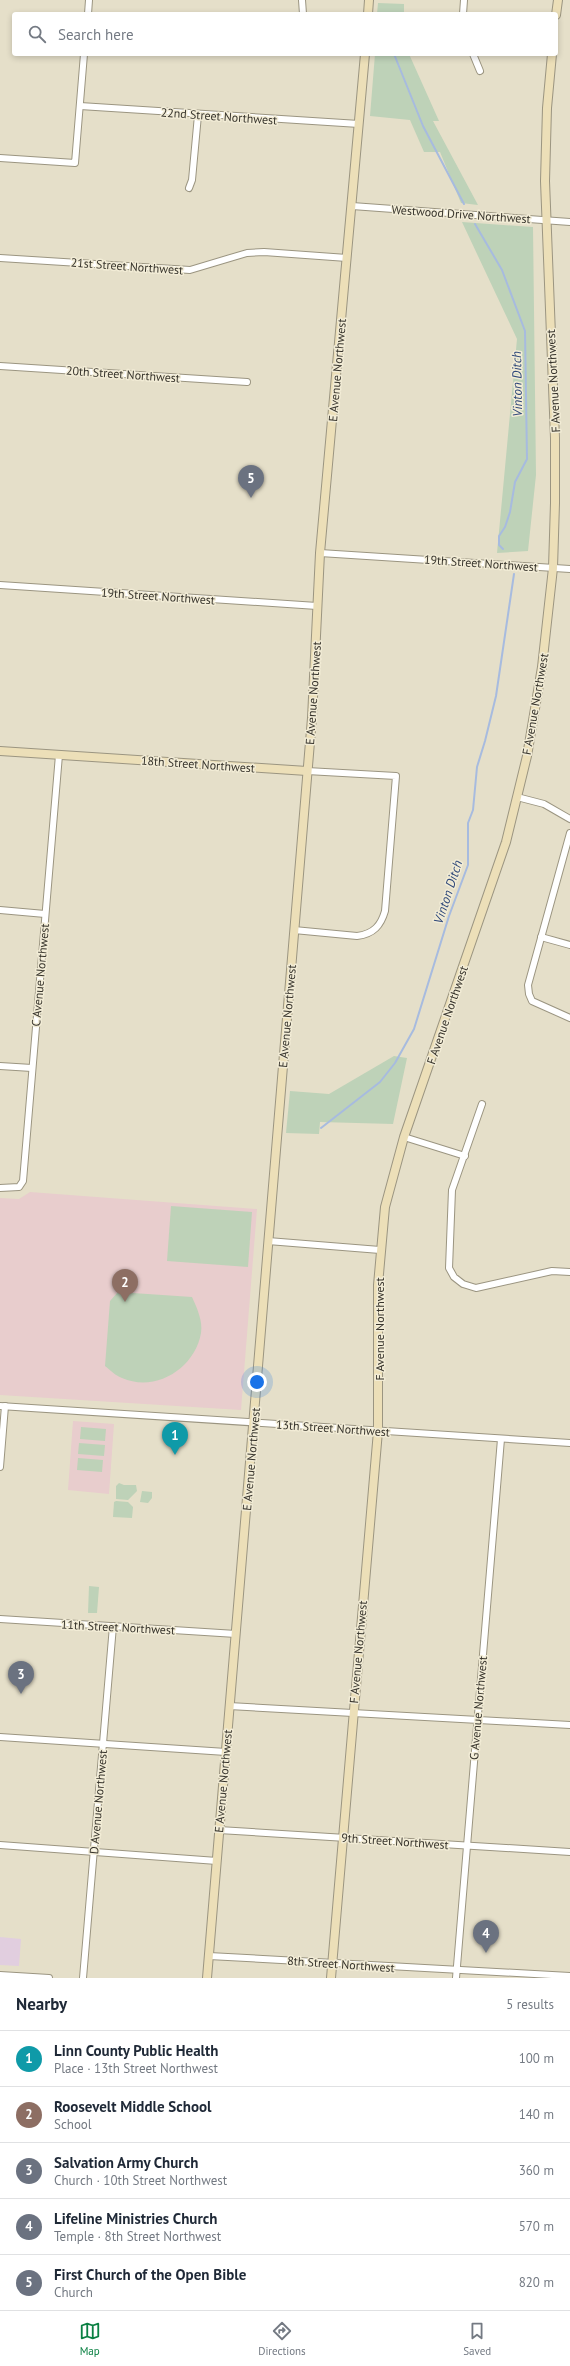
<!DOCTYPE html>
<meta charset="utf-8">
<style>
:root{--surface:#fff;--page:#f6f6f7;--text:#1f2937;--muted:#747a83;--line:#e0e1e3;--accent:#0b8043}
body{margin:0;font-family:"PT Sans",sans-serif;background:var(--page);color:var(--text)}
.you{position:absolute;left:257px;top:1382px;width:14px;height:14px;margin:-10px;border:3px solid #fff;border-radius:50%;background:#1a73e8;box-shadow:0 0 0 6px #1a73e833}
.badge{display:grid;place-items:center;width:26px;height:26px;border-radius:50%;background:var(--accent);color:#fff;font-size:13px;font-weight:700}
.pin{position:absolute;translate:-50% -33px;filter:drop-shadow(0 1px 2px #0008)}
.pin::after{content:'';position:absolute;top:21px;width:14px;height:12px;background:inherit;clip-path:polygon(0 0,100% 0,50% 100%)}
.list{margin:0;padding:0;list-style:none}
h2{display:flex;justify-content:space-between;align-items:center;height:52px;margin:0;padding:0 16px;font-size:17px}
h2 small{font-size:13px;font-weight:400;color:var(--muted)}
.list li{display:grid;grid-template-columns:26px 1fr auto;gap:12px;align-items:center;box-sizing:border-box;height:56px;padding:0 16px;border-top:1px solid var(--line)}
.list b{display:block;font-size:15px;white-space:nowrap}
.list p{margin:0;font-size:13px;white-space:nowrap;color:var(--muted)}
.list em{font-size:13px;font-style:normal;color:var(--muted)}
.icon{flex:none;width:22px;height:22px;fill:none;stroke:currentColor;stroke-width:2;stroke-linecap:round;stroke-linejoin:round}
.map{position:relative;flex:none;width:570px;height:1978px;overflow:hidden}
.search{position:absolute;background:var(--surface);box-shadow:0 2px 6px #0003;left:12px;right:12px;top:12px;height:44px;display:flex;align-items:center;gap:10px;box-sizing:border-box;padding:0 14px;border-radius:4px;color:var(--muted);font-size:15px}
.sheet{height:332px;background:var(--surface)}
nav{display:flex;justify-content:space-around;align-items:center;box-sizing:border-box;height:56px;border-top:1px solid var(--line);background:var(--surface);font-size:11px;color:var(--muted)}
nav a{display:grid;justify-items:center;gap:2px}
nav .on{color:var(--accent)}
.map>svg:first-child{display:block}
</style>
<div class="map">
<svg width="570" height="1978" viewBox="0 0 570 1978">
<rect width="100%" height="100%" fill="#e5dfc9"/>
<polygon fill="#e1cedf" points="0,1937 21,1939 19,1966 0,1965"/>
<g fill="#e8cdcd">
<polygon points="30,1192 257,1209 241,1410 0,1395 0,1198 19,1199"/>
<polygon points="73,1421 114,1424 109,1494 68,1490"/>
</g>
<g fill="#bed2b8">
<polygon points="378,3 404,4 404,14 377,14"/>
<polygon points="375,54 409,54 439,121 433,121 478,205 461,203 440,152 424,152 410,120 370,116"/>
<polygon points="462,222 533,227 536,475 528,551 497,553 517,339"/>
<polygon points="394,1056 407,1058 393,1124 320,1122 319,1134 286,1133 290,1091 329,1094"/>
<polygon points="171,1206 252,1212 248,1267 167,1261"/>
<path d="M118,1292L192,1297C197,1308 203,1321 201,1333C195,1368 156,1393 122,1378C116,1376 110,1370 105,1366L110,1301Z"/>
<polygon points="81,1427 106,1429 105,1441 80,1439"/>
<polygon points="79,1443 105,1445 104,1456 78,1454"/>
<polygon points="78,1458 103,1460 102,1472 77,1470"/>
<polygon points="119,1483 124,1485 136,1485 137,1491 128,1500 116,1499 116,1486"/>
<polygon points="142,1491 152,1492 152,1498 148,1503 140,1502"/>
<polygon points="116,1501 128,1502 133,1507 132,1518 113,1517 114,1502"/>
<polygon points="89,1586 99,1587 97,1613 88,1613"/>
</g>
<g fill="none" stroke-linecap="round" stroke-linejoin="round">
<g stroke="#a7bbdf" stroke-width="2">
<polyline points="394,54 423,126 464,204"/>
<polyline points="475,224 502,270 525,331 527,459 515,482 510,512 505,527 499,536 499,545 503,549"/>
<polyline points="321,1128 380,1082 395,1063 414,1029 449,916 468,865 468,823 473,810 477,767 485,741 496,696 514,574"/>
</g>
<defs>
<g id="street">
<polyline points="302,0 303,14"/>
<polyline points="88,14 89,0"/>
<polyline points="463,14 464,0"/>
<polyline points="473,54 480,71"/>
<polyline points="80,106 359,124"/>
<polyline points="0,158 75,163 84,54"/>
<polyline points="189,188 192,180 198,115"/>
<polyline points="352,206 570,222"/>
<polyline points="0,258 190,270 247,253 264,252 347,258"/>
<polyline points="0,366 247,382"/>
<polyline points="320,553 570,569"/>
<polyline points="0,585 317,606"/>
<polyline points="517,797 544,804 570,819"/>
<polyline points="570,833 528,985 529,994 532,1001 570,1018"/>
<polyline points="0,910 45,914"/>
<path d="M294,930L357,936C374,934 381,925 385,911L396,776L307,771"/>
<polyline points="541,937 570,945"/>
<polyline points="0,1066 32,1068"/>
<polyline points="482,1104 452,1190 449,1268 454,1277 463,1284 476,1288 552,1271 570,1272"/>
<polyline points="404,1137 465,1156"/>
<polyline points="0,1188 19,1187 23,1181 59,755"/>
<polyline points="268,1241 380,1250"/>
<polyline points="0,1406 570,1443"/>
<polyline points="0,1467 5,1406"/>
<polyline points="0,1619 236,1634"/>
<polyline points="229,1706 570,1725"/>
<polyline points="0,1737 226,1752"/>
<polyline points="219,1830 570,1852"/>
<polyline points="0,1845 217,1861"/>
<polyline points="209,1956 570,1976"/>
<polyline points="0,1975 49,1978"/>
<polyline points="83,1978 113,1626"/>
<polyline points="456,1978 501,1439"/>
</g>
<g id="secondary">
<polyline points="368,14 369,0"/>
<polyline points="556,15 558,0"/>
<polyline points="0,751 307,771"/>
<polyline points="207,1978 312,718 320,553 365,54"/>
<polyline points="331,1978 378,1431 378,1285 385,1207 404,1137 506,842 527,756 542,667 553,568 555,503 555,438 545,181 547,108 552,54"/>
</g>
</defs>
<use href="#street" stroke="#9b9581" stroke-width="8"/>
<use href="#secondary" stroke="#9b9581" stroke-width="10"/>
<use href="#street" stroke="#fff" stroke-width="6"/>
<use href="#secondary" stroke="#ecdfb8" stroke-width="8"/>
</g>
<g text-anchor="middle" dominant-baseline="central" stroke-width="3" stroke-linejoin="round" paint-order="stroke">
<g font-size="12" fill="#36332b" stroke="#f2ecd6">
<text transform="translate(219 116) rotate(4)">22nd Street Northwest</text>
<text transform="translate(461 214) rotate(4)">Westwood Drive Northwest</text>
<text transform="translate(127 266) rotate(4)">21st Street Northwest</text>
<text transform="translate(337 370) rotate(-85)">E Avenue Northwest</text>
<text transform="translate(123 374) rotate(4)">20th Street Northwest</text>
<text transform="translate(553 381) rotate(-93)">F Avenue Northwest</text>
<text transform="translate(481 563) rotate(4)">19th Street Northwest</text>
<text transform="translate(158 596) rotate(4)">19th Street Northwest</text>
<text transform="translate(313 693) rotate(-86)">E Avenue Northwest</text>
<text transform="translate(535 704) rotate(-80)">F Avenue Northwest</text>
<text transform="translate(198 764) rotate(4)">18th Street Northwest</text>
<text transform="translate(40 975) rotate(-85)">C Avenue Northwest</text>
<text transform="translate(447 1015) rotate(-71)">F Avenue Northwest</text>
<text transform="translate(287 1016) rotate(-85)">E Avenue Northwest</text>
<text transform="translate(379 1329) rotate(-90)">F Avenue Northwest</text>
<text transform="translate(333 1428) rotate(4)">13th Street Northwest</text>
<text transform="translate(251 1459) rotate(-85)">E Avenue Northwest</text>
<text transform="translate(118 1627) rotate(3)">11th Street Northwest</text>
<text transform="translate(358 1652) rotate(-85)">F Avenue Northwest</text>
<text transform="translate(478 1708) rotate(-85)">G Avenue Northwest</text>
<text transform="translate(223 1781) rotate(-85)">E Avenue Northwest</text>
<text transform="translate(98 1802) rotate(-85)">D Avenue Northwest</text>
<text transform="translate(395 1841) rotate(4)">9th Street Northwest</text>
<text transform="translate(341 1964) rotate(4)">8th Street Northwest</text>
</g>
<g font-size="13" font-style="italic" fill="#314a7a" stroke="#f2ecd6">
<text transform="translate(517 384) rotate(-91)">Vinton Ditch</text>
<text transform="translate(448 892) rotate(-72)">Vinton Ditch</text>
</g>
</g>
</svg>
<div class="you"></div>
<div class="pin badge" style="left:175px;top:1455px;background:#0f9aa8">1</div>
<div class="pin badge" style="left:125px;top:1302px;background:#8d6e63">2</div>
<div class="pin badge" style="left:21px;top:1694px;background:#6b7280">3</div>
<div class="pin badge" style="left:486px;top:1953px;background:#6b7280">4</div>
<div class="pin badge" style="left:251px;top:498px;background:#6b7280">5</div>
<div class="search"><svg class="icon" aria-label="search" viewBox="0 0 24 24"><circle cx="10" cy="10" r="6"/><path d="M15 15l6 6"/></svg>Search here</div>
</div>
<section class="sheet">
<h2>Nearby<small>5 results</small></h2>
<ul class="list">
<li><span class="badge" style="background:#0f9aa8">1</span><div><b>Linn County Public Health</b><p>Place · 13th Street Northwest</p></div><em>100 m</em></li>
<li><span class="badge" style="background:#8d6e63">2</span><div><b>Roosevelt Middle School</b><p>School</p></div><em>140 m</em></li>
<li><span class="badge" style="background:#6b7280">3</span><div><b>Salvation Army Church</b><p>Church · 10th Street Northwest</p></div><em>360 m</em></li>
<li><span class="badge" style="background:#6b7280">4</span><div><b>Lifeline Ministries Church</b><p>Temple · 8th Street Northwest</p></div><em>570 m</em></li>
<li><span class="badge" style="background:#6b7280">5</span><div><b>First Church of the Open Bible</b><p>Church</p></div><em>820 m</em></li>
</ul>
</section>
<nav>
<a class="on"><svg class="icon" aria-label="map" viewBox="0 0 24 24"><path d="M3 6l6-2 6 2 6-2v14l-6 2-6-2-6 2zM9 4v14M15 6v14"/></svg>Map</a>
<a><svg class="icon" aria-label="directions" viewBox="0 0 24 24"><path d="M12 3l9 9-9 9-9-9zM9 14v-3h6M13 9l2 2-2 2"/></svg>Directions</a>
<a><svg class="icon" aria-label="saved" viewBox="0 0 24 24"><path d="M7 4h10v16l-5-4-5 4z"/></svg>Saved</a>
</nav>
